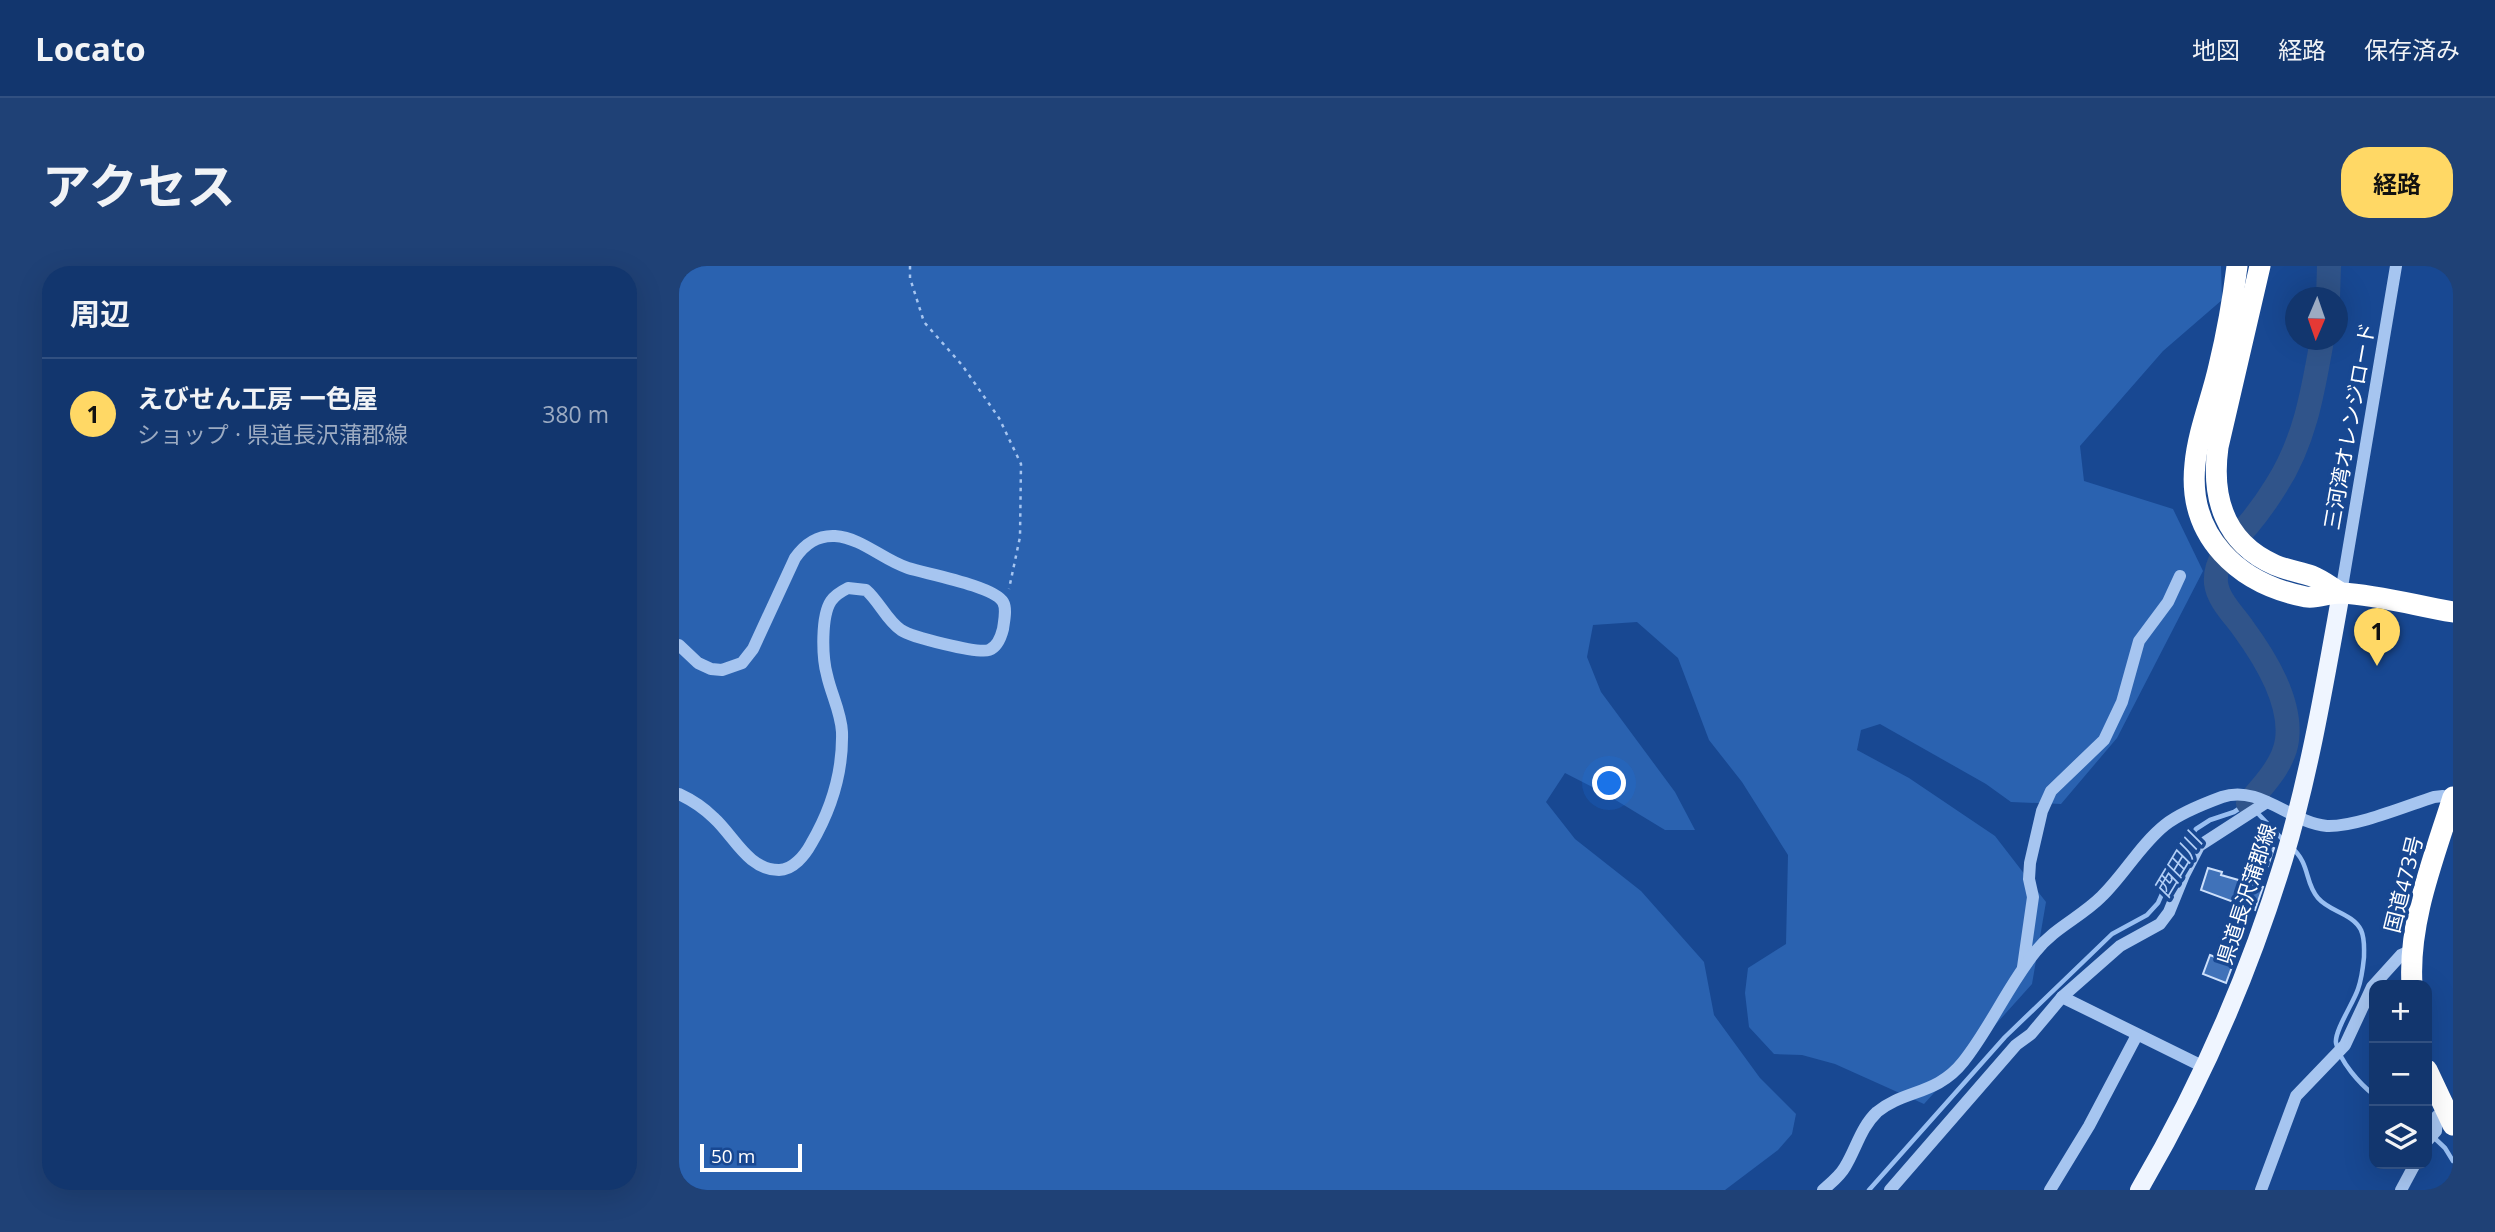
<!DOCTYPE html>
<html lang="ja">
<meta charset="utf-8">
<style>
:root{--surface:#12366e;--page:#1f4176;--text:#f1f3f6;--muted:#9cabc2;--line:#315081;--accent:#ffd865}
body{margin:0;font-family:"Open Sans","Noto Sans JP",sans-serif;background:var(--page);color:var(--text)}
.controls{position:absolute;right:21px;bottom:21px;display:grid;overflow:hidden;border-radius:14px;box-shadow:0 7px 28px #0002}
.controls button{width:63px;height:63px;display:grid;place-items:center;padding:0;border:0;border-bottom:2px solid var(--line);background:var(--surface);color:var(--text);font:35px sans-serif}
.compass{position:absolute;left:1606px;top:21px;width:63px;height:63px;border-radius:50%;background:var(--surface);box-shadow:0 7px 28px #0002;rotate:182deg}
.scale{position:absolute;left:21px;bottom:18px;width:102px;box-sizing:border-box;padding-left:7px;border:4px solid #fff;border-top:0;font-size:19px;line-height:24px;white-space:nowrap;color:#fff;-webkit-text-stroke:5px #184892;paint-order:stroke}
.you{position:absolute;left:931px;top:518px;width:24px;height:24px;margin:-18px;border:5px solid #fff;border-radius:50%;background:#1a73e8;box-shadow:0 0 0 10px #1a73e833}
.badge{display:grid;place-items:center;width:46px;height:46px;border-radius:50%;background:var(--accent);color:#111;font-size:23px;font-weight:700}
.pin{position:absolute;translate:-50% -58px;filter:drop-shadow(0 2px 4px #0008)}
.pin::after{content:'';position:absolute;top:37px;width:24px;height:21px;background:inherit;clip-path:polygon(0 0,100% 0,50% 100%)}
.list{margin:0;padding:0;list-style:none}
h2{display:flex;justify-content:space-between;align-items:center;height:91px;margin:0;padding:0 28px;font-size:30px}
h2 small{font-size:23px;font-weight:400;color:var(--muted)}
.list li{display:grid;grid-template-columns:46px 1fr auto;gap:21px;align-items:center;box-sizing:border-box;height:112px;padding:0 28px;border-top:2px solid var(--line)}
.list b{display:block;font-size:26px;white-space:nowrap}
.list p{margin:0;font-size:23px;white-space:nowrap;color:var(--muted)}
.list em{font-size:23px;font-style:normal;color:var(--muted)}
.icon{flex:none;width:38px;height:38px;fill:none;stroke:currentColor;stroke-width:2;stroke-linecap:round;stroke-linejoin:round}
.map{position:relative;flex:none;width:1774px;height:924px;overflow:hidden;border-radius:28px}
header{display:flex;align-items:center;gap:42px;box-sizing:border-box;height:98px;padding:0 35px;background:var(--surface);border-bottom:2px solid var(--line)}
header strong{font-size:33px}
nav{display:flex;gap:38px;margin-inline-start:auto;font-size:24px}
.intro{display:flex;align-items:center;justify-content:space-between;box-sizing:border-box;height:168px;padding:0 42px}
h1{margin:0;font-size:49px}
.button{padding:18px 32px;border-radius:28px;background:var(--accent);color:#111;font-size:24px;font-weight:700}
main{display:flex;gap:42px;padding:0 42px}
aside{flex:1;background:var(--surface);border-radius:28px;box-shadow:0 7px 28px #0002}
.map>svg:first-child{display:block}
</style>
<header>
<strong>Locato</strong>
<nav><a>地図</a><a>経路</a><a>保存済み</a></nav>
</header>
<div class="intro"><h1>アクセス</h1><a class="button">経路</a></div>
<main>
<aside>
<h2>周辺<small></small></h2>
<ul class="list">
<li><span class="badge">1</span><div><b>えびせん工房 一色屋</b><p>ショップ · 県道長沢蒲郡線</p></div><em>380 m</em></li>
</ul>
</aside>
<div class="map">
<svg width="1774" height="924" viewBox="0 0 1774 924">
<rect width="100%" height="100%" fill="#184892"/>
<polygon fill="#2a62b0" points="0,0 1542,0 1543,34 1484,85 1401,180 1405,215 1494,243 1524,305 1438,472 1382,538 1332,536 1307,518 1201,458 1182,464 1178,484 1230,512 1316,570 1367,636 1353,718 1245,838 1156,798 1123,789 1095,788 1070,761 1066,727 1069,702 1107,678 1109,589 1063,516 1030,474 999,392 958,356 914,359 908,391 922,426 996,526 1016,564 986,564 925,527 886,507 867,536 896,573 962,625 1025,696 1035,749 1081,812 1117,848 1113,868 1099,884 1046,924 0,924"/>
<g fill="none" stroke-linecap="round" stroke-linejoin="round">
<g stroke="#99bff2" stroke-width="4.5">
<path d="M1612,581C1632,598 1625,616 1639,632C1651,646 1673,647 1682,664C1686,673 1685,681 1685,691C1684,701 1683,712 1679,723C1675,736 1655,765 1657,777C1661,796 1681,818 1695,829"/>
<polyline points="1748,865 1766,882 1774,895"/>
<polyline points="1190,924 1326,771 1433,668 1468,649 1479,637 1503,583 1517,563 1531,554 1555,546 1569,537 1605,575"/>
</g>
<g stroke="#30548a" stroke-width="24">
<polyline points="1649,32 1650,0"/>
<path d="M1569,537C1584,520 1605,498 1608,474C1613,435 1586,392 1564,362C1555,349 1539,334 1537,317C1535,292 1554,276 1569,259C1579,247 1589,233 1597,220C1626,175 1634,125 1643,74"/>
</g>
</g>
<g fill="#4072b9" stroke="#cde0fb" stroke-width="2">
<polygon points="1575,575 1595,582 1589,600 1569,593"/>
<polygon points="1529,602 1543,606 1542,609 1584,621 1576,644 1522,624"/>
<polygon points="1531,689 1554,698 1547,717 1524,708"/>
</g>
<g fill="none" stroke-linecap="round" stroke-linejoin="round">
<polyline stroke="#a6c5f0" stroke-width="2.5" stroke-dasharray="3.5 5" stroke-linecap="butt" points="231,0 231,12 245,56 283,99 320,152 342,198 341,271 330,323"/>
<g stroke="#a6c5f0" stroke-width="12">
<polyline points="1662,327 1717,0"/>
<path d="M0,379L19,397L32,403L43,404L63,397L74,383L116,292C126,278 138,269 156,270C183,272 204,294 229,302C248,308 315,320 324,336C328,343 325,355 324,363C322,371 318,381 310,384C299,388 232,371 222,364C208,355 200,335 187,324L169,322C163,325 156,329 152,335C142,350 143,391 148,409C152,428 162,446 163,466C164,505 152,544 132,578C126,589 114,604 100,604C69,604 55,570 35,552C25,542 13,534 0,528"/>
<polyline points="1344,701 1354,631 1350,613 1351,597 1363,545 1372,525 1425,474 1443,436 1460,375 1489,336 1501,310"/>
<polyline points="1383,731 1525,801"/>
<polyline points="1748,875 1757,865 1758,850 1766,845"/>
<path d="M1144,924C1152,917 1161,910 1166,901C1177,883 1182,861 1198,846C1224,824 1258,829 1284,796C1312,761 1329,719 1357,685C1375,662 1402,651 1422,631C1445,609 1461,579 1486,559C1501,547 1524,538 1543,531C1580,518 1612,557 1648,560C1677,561 1727,540 1755,531L1764,530L1774,533"/>
<polyline points="1211,924 1337,779 1352,768 1383,731 1441,680 1481,658 1490,646 1505,609 1520,580 1588,536"/>
<polyline points="1371,924 1410,860 1458,769"/>
<polyline points="1582,924 1617,830 1666,779 1693,721 1722,689 1733,684"/>
<polyline points="1722,924 1736,898"/>
</g>
<path stroke="#eff5ff" stroke-width="18" d="M1460,924C1521,820 1570,708 1605,593C1631,506 1646,416 1662,327"/>
<g stroke="#fff" stroke-width="21">
<path d="M1558,0C1554,33 1548,67 1540,100C1533,132 1519,165 1516,198C1508,271 1560,318 1627,331C1639,333 1651,326 1663,327C1700,329 1738,340 1774,346"/>
<path d="M1581,0L1539,181C1532,232 1546,277 1596,299C1608,304 1621,306 1633,310C1643,314 1652,321 1662,327"/>
<path d="M1733,719C1729,655 1755,592 1774,531"/>
<polyline points="1748,804 1774,859"/>
</g>
</g>
<g text-anchor="middle" dominant-baseline="central" stroke-width="7" stroke-linejoin="round" paint-order="stroke">
<g font-size="21" fill="#fff" stroke="#184892">
<text transform="translate(1670 160) rotate(-80)">三河湾オレンジロード</text>
<text transform="translate(1724 618) rotate(-76)">国道473号</text>
<text transform="translate(1567 628) rotate(-72)">県道長沢蒲郡線</text>
</g>
<g font-size="23" font-style="italic" fill="#b2cff7" stroke="#184892">
<text transform="translate(1498 599) rotate(-59)">西田川</text>
</g>
</g>
</svg>
<div class="controls">
<button>+</button>
<button>−</button>
<button><svg class="icon" aria-label="layers" viewBox="0 0 24 24"><path d="M12 4l9 5-9 5-9-5zM3 14l9 5 9-5"/></svg></button>
</div>
<svg class="compass" viewBox="-18 -18 36 36"><path d="M0-13l5 13h-10z" fill="#e53935"/><path d="M0 13l5-13h-10z" fill="#9cabc2"/></svg>
<div class="scale">50 m</div>
<div class="you"></div>
<div class="pin badge" style="left:1698px;top:400px">1</div>
</div>
</main>
